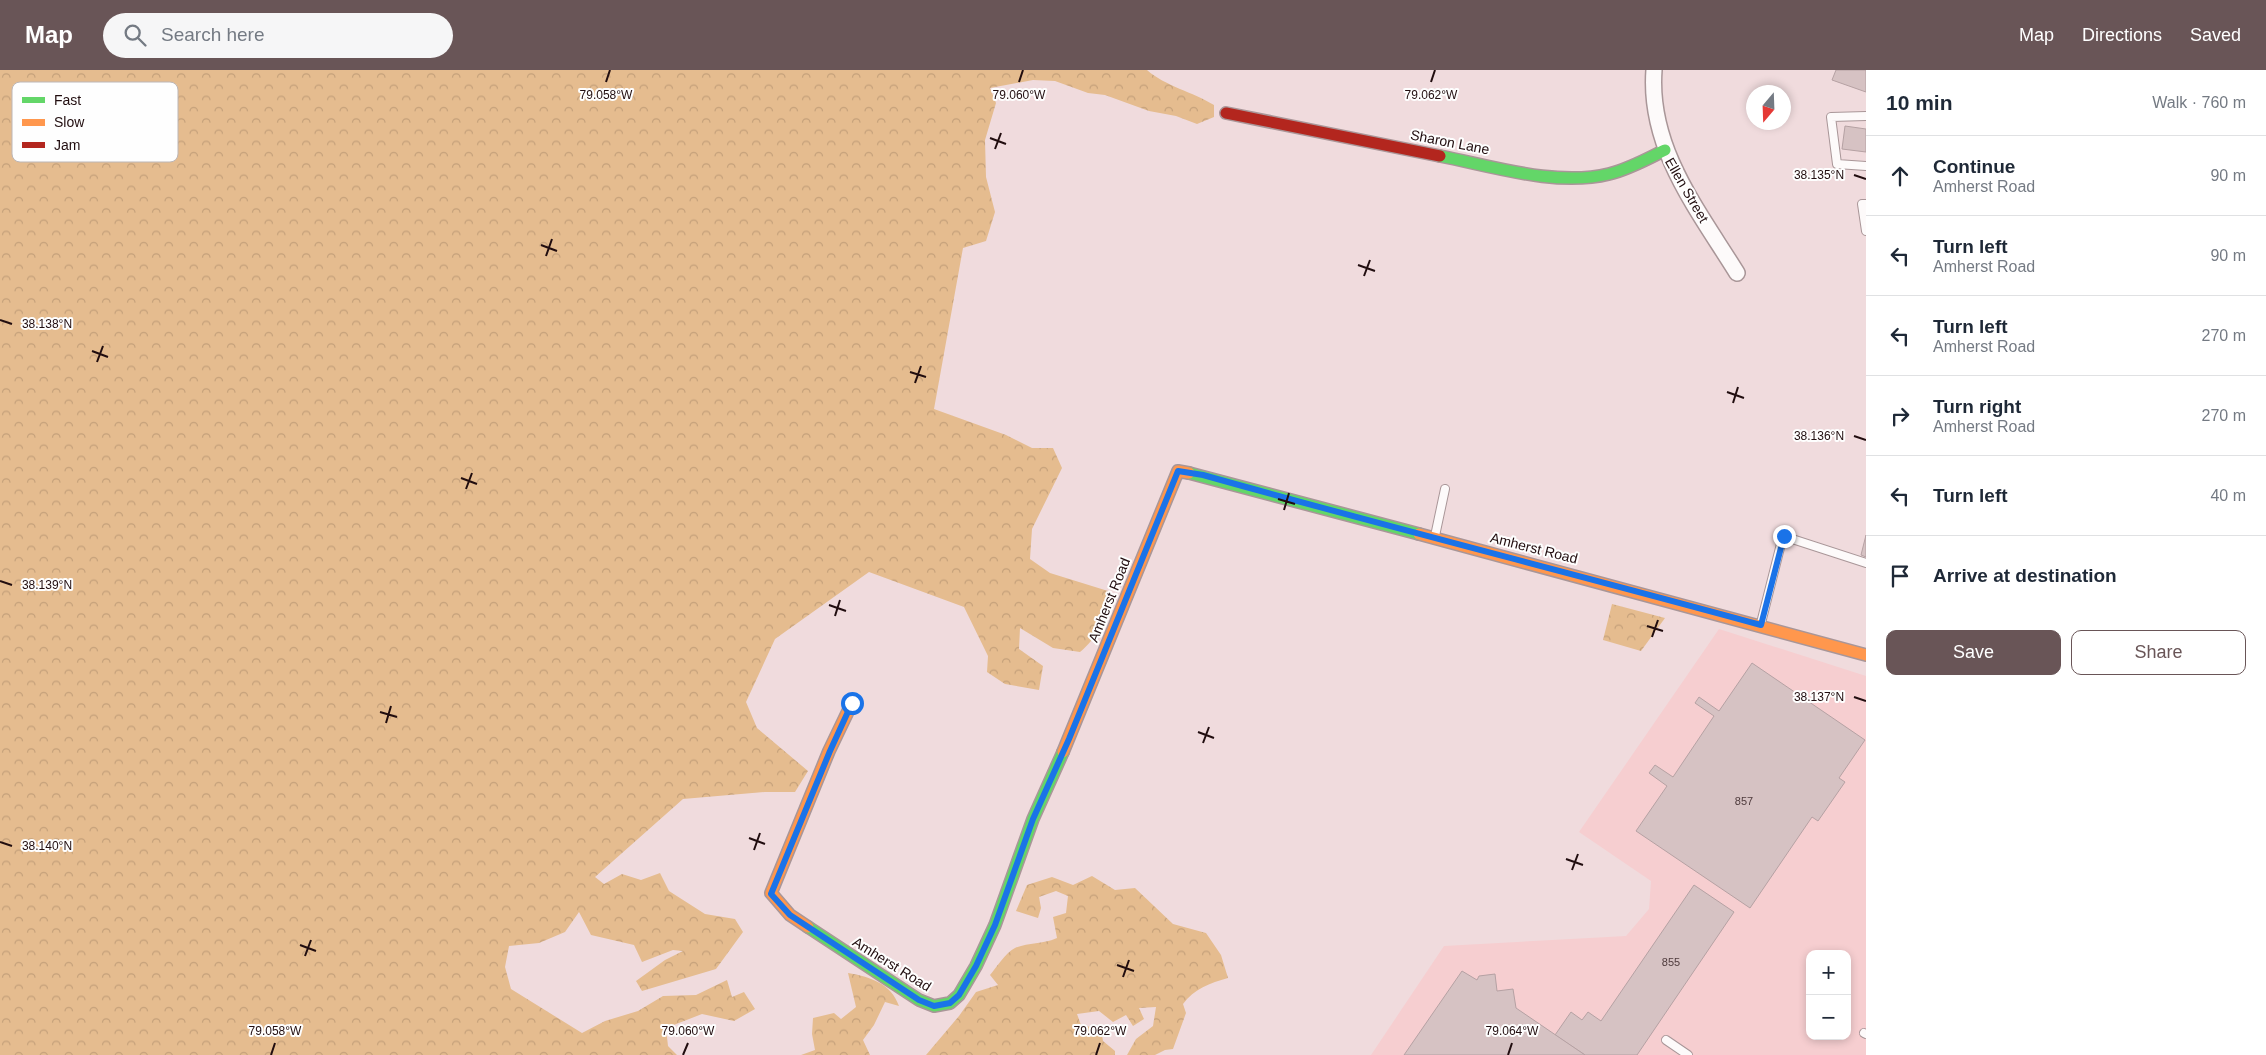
<!DOCTYPE html>
<meta charset="utf-8">
<style>
:root{--surface:#fff;--page:#f6f6f7;--text:#1f2937;--muted:#747a83;--line:#e0e1e3;--accent:#695557}
body{margin:0;font-family:Arial,sans-serif;background:var(--page);color:var(--text)}
.controls{position:absolute;right:15px;bottom:15px;display:grid;overflow:hidden;border-radius:10px;box-shadow:0 2px 8px #0003}
.controls button{width:45px;height:45px;display:grid;place-items:center;padding:0;border:0;border-bottom:1px solid var(--line);background:var(--surface);color:var(--text);font:25px sans-serif}
.compass{position:absolute;left:1746px;top:15px;width:45px;height:45px;border-radius:50%;background:var(--surface);box-shadow:0 2px 8px #0003;rotate:199deg}
.stop{position:absolute;width:15px;height:15px;margin:-11px;border:4px solid #1a73e8;border-radius:50%;background:#fff}
.stop.end{background:#1a73e8;border-color:#fff;box-shadow:0 1px 5px #0008}
.list{margin:0;padding:0;list-style:none}
h2{display:flex;justify-content:space-between;align-items:center;height:65px;margin:0;padding:0 20px;font-size:21px}
h2 small{font-size:16px;font-weight:400;color:var(--muted)}
.list li{display:grid;grid-template-columns:32px 1fr auto;gap:15px;align-items:center;box-sizing:border-box;height:80px;padding:0 20px;border-top:1px solid var(--line)}
.list b{display:block;font-size:19px;white-space:nowrap}
.list p{margin:0;font-size:16px;white-space:nowrap;color:var(--muted)}
.list em{font-size:16px;font-style:normal;color:var(--muted)}
.actions{display:flex;gap:10px;padding:15px 20px}
.actions a{flex:1;padding:11px 0;border:1px solid var(--accent);border-radius:10px;text-align:center;font-size:18px;color:var(--accent)}
.actions .main{background:var(--accent);color:#fff}
.icon{flex:none;width:28px;height:28px;fill:none;stroke:currentColor;stroke-width:2;stroke-linecap:round;stroke-linejoin:round}
.map{position:relative;flex:none;width:1866px;height:985px;overflow:hidden}
header{display:flex;align-items:center;gap:30px;box-sizing:border-box;height:70px;padding:0 25px;background:var(--accent);color:#fff}
header strong{font-size:24px}
nav{display:flex;gap:28px;margin-inline-start:auto;font-size:18px}
.search{width:350px;height:45px;background:var(--page);display:flex;align-items:center;gap:12px;box-sizing:border-box;padding:0 18px;border-radius:28px;color:var(--muted);font-size:19px}
main{display:flex}
aside{flex:1;background:var(--surface)}
.map>svg:first-child{display:block}
</style>
<header>
<strong>Map</strong>
<div class="search"><svg class="icon" aria-label="search" viewBox="0 0 24 24"><circle cx="10" cy="10" r="6"/><path d="M15 15l6 6"/></svg>Search here</div>
<nav><a>Map</a><a>Directions</a><a>Saved</a></nav>
</header>
<main>
<div class="map">
<svg width="1866" height="985" viewBox="0 0 1866 985">
<defs>
<pattern id="forest-crowns" width="20" height="18" patternUnits="userSpaceOnUse" patternTransform="scale(1.25)"><rect width="20" height="18" fill="#e5bc8f"/><path d="M2 6a3 3 0 1 1 6 0M12 15a3 3 0 1 1 6 0" fill="none" stroke="#c4a07a"/></pattern>
</defs>
<rect width="100%" height="100%" fill="#f0dbdd"/>
<path fill="#f6ced0" fill-rule="evenodd" d="M1719,559L1866,606V985H1371L1444,876L1626,866L1649,839L1651,811L1579,762ZM1810,884H1847V966H1810Z"/>
<g fill="url(#forest-crowns)">
<path d="M0,0H1147C1165,16 1193,22 1214,35V47L1197,54L1176,46L1149,41L1105,25L1088,23L1055,11L1033,10L990,18L996,33L985,70L986,107L995,142L986,171L963,178L934,339L1006,365L1032,378H1053L1062,398L1032,459L1030,489L1050,503L1108,521C1112,543 1097,568 1080,582L1053,578L1020,558L1019,579L1043,596L1039,620L1005,614L987,602L988,586L964,537L869,502L775,569L746,632L757,658L808,701L795,722H765L683,729L595,807L604,814L622,804L641,810L660,803L669,821L705,844L735,849L743,862L716,899L642,921L636,911L665,890L683,881L673,880L642,892L634,875L591,865L579,842L565,862L539,873L509,876L505,897L511,919L582,963L605,951L638,941L663,926L696,925L727,910L732,927L744,922L755,939L734,951L702,944L666,958L668,976L677,985H0Z"/>
<polygon points="1612,534 1665,548 1641,581 1603,570"/>
<path d="M1092,806L1115,820L1135,818L1173,854L1206,863L1221,885L1228,908C1210,913 1194,919 1183,934L1186,943L1173,979L1165,980L1155,985H1127L1136,969L1153,956L1156,937L1139,938L1144,949L1133,956L1126,945L1113,952L1099,941L1077,944L1081,955L1101,959L1103,971L1115,981V985H926L959,946L976,922L998,915L990,905C997,897 1005,883 1015,878C1029,872 1041,875 1057,868L1053,847L1066,843L1068,826L1056,821L1039,827L1041,838L1038,848L1016,841L1027,815L1052,807L1073,815Z"/>
<path d="M848,903C870,907 891,913 899,936L885,932L874,955L863,970L870,985H801L815,980L812,964L813,948L834,943L841,949L856,937Z"/>
</g>
<g fill="#d6c2c3" stroke="#b5a1a3">
<polygon points="1836,0 1866,0 1866,22 1832,10"/>
<polygon points="1845,56 1866,59 1866,82 1842,79"/>
<polygon points="1866,465 1866,487 1861,485"/>
<polygon points="1752,593 1865,670 1839,708 1845,712 1818,751 1812,747 1750,838 1636,761 1667,716 1649,703 1655,695 1673,707 1714,646 1695,633 1699,627 1719,641"/>
<polygon points="1694,815 1734,842 1637,985 1585,985 1555,965 1571,942 1582,950 1588,942 1601,951"/>
<polygon points="1462,901 1477,910 1479,906 1495,904 1497,921 1513,919 1516,938 1585,985 1404,985"/>
</g>
<g fill="none" stroke-linecap="round" stroke-linejoin="round">
<defs>
<g id="lane">
<polyline points="1866,46 1831,47 1837,94 1866,96"/>
<polyline points="1866,134 1862,134 1866,161"/>
<polyline points="1435,466 1445,419"/>
<polyline points="1761,553 1783,466 1866,493"/>
<polyline points="1864,963 1866,964"/>
<polyline points="1666,970 1688,985"/>
</g>
<path id="street" d="M1654,0C1648,78 1698,140 1737,203"/>
<g id="fast">
<path d="M1440,86C1492,96 1556,117 1609,104C1629,99 1647,89 1665,80"/>
<polyline points="1189,403 1419,464"/>
<polyline points="808,857 919,930 934,936 950,933 959,925 976,896 995,855 1033,749 1063,682"/>
</g>
<g id="slow">
<polyline points="1419,464 1866,585"/>
<polyline points="1063,682 1178,401 1189,403"/>
<polyline points="808,857 790,845 771,823 829,681 852,633"/>
</g>
<polyline id="jam" points="1226,43 1440,86"/>
</defs>
<use href="#lane" stroke="#a99698" stroke-width="10"/>
<use href="#street" stroke="#a99698" stroke-width="18"/>
<use href="#fast" stroke="#a99698" stroke-width="14"/>
<use href="#slow" stroke="#a99698" stroke-width="14"/>
<use href="#jam" stroke="#a99698" stroke-width="14"/>
<use href="#lane" stroke="#fdfafa" stroke-width="8"/>
<use href="#street" stroke="#fdfafa" stroke-width="15"/>
<use href="#fast" stroke="#63d668" stroke-width="11"/>
<use href="#slow" stroke="#ff974d" stroke-width="11"/>
<use href="#jam" stroke="#b3261e" stroke-width="11"/>
</g>
<g fill="none" stroke-linecap="round" stroke-linejoin="round">
<path stroke="#1a73e8" stroke-width="6" d="M852,633L830,681L771,824L790,845L919,930L934,936L950,933L959,925L976,896L995,855L1033,749L1069,669L1178,401L1203,405C1388,457 1575,504 1761,555L1784,466"/>
</g>
<path fill="none" stroke="#210d0f" stroke-width="2" d="M606,12L610,0M1019,12L1023,0M1431,12L1435,0M990,68L1006,74M995,79L1001,63M1854,105L1866,109M541,175L557,181M546,186L552,169M1358,195L1375,201M1364,206L1370,190M0,250L12,254M92,281L108,287M97,292L103,276M910,302L926,307M915,313L921,296M1727,322L1744,328M1733,333L1738,317M1854,366L1866,370M461,408L477,414M466,419L472,403M1278,429L1295,434M1284,440L1289,423M0,511L12,515M829,535L846,541M835,546L840,530M1647,556L1663,561M1652,567L1658,550M1854,627L1866,631M380,642L397,647M386,653L391,636M1198,662L1214,668M1203,673L1209,657M749,768L765,774M0,772L12,776M754,780L760,763M1566,789L1583,795M1572,800L1578,784M300,875L316,881M305,886L311,870M1117,895L1134,901M1123,907L1129,890M271,985L275,973M683,985L688,973M1096,985L1100,973M1508,985L1512,973"/>
<g text-anchor="middle" dominant-baseline="central" stroke-width="4" stroke-linejoin="round" paint-order="stroke">
<g font-size="11" fill="#4f3b3d">
<text x="1744" y="731">857</text>
<text x="1671" y="892">855</text>
</g>
<g font-size="14" fill="#210d0f" stroke="#fefefe">
<text transform="translate(1450 72) rotate(11)">Sharon Lane</text>
<text transform="translate(1687 120) rotate(60)">Ellen Street</text>
<text transform="translate(1534 478) rotate(14)">Amherst Road</text>
<text transform="translate(1109 530) rotate(-68)">Amherst Road</text>
<text transform="translate(892 894) rotate(32)">Amherst Road</text>
</g>
</g>
<rect x="12" y="12" width="166" height="80" rx="8" fill="#fefefe" stroke="#bcb6b6" stroke-width="1"/>
<rect x="22" y="27" width="23" height="6" fill="#63d668"/>
<rect x="22" y="49" width="23" height="7" fill="#ff974d"/>
<rect x="22" y="72" width="23" height="6" fill="#b3261e"/>
<g font-size="14" fill="#210d0f">
<text x="54" y="35">Fast</text>
<text x="54" y="57">Slow</text>
<text x="54" y="80">Jam</text>
</g>
<g font-size="12" text-anchor="middle" fill="#210d0f" stroke="#fefefe" stroke-width="4" stroke-linejoin="round" paint-order="stroke">
<text x="1431" y="29">79.062°W</text>
<text x="606" y="29">79.058°W</text>
<text x="1019" y="29">79.060°W</text>
<text x="1819" y="109">38.135°N</text>
<text x="47" y="258">38.138°N</text>
<text x="1819" y="370">38.136°N</text>
<text x="47" y="519">38.139°N</text>
<text x="1819" y="631">38.137°N</text>
<text x="47" y="780">38.140°N</text>
<text x="275" y="965">79.058°W</text>
<text x="688" y="965">79.060°W</text>
<text x="1100" y="965">79.062°W</text>
<text x="1512" y="965">79.064°W</text>
</g>
</svg>
<div class="controls">
<button>+</button>
<button>−</button>
</div>
<svg class="compass" viewBox="-18 -18 36 36"><path d="M0-13l5 13h-10z" fill="#e53935"/><path d="M0 13l5-13h-10z" fill="#747a83"/></svg>
<div class="stop" style="left:852px;top:633px"></div>
<div class="stop end" style="left:1784px;top:466px"></div>
</div>
<aside>
<h2>10 min<small>Walk · 760 m</small></h2>
<ul class="list">
<li><svg class="icon" aria-label="ahead" viewBox="0 0 24 24"><path d="M12 20V5M6 11l6-6 6 6"/></svg><div><b>Continue</b><p>Amherst Road</p></div><em>90 m</em></li>
<li><svg class="icon" aria-label="left" viewBox="0 0 24 24"><path d="M17 20v-9H6M10 6l-5 5 5 5"/></svg><div><b>Turn left</b><p>Amherst Road</p></div><em>90 m</em></li>
<li><svg class="icon" aria-label="left" viewBox="0 0 24 24"><path d="M17 20v-9H6M10 6l-5 5 5 5"/></svg><div><b>Turn left</b><p>Amherst Road</p></div><em>270 m</em></li>
<li><svg class="icon" aria-label="right" viewBox="0 0 24 24"><path d="M7 20v-9h11M14 6l5 5-5 5"/></svg><div><b>Turn right</b><p>Amherst Road</p></div><em>270 m</em></li>
<li><svg class="icon" aria-label="left" viewBox="0 0 24 24"><path d="M17 20v-9H6M10 6l-5 5 5 5"/></svg><div><b>Turn left</b></div><em>40 m</em></li>
<li><svg class="icon" aria-label="arrive" viewBox="0 0 24 24"><path d="M6 21V4h12l-3 4 3 4H6"/></svg><div><b>Arrive at destination</b></div></li>
</ul>
<div class="actions"><a class="main">Save</a><a>Share</a></div>
</aside>
</main>
